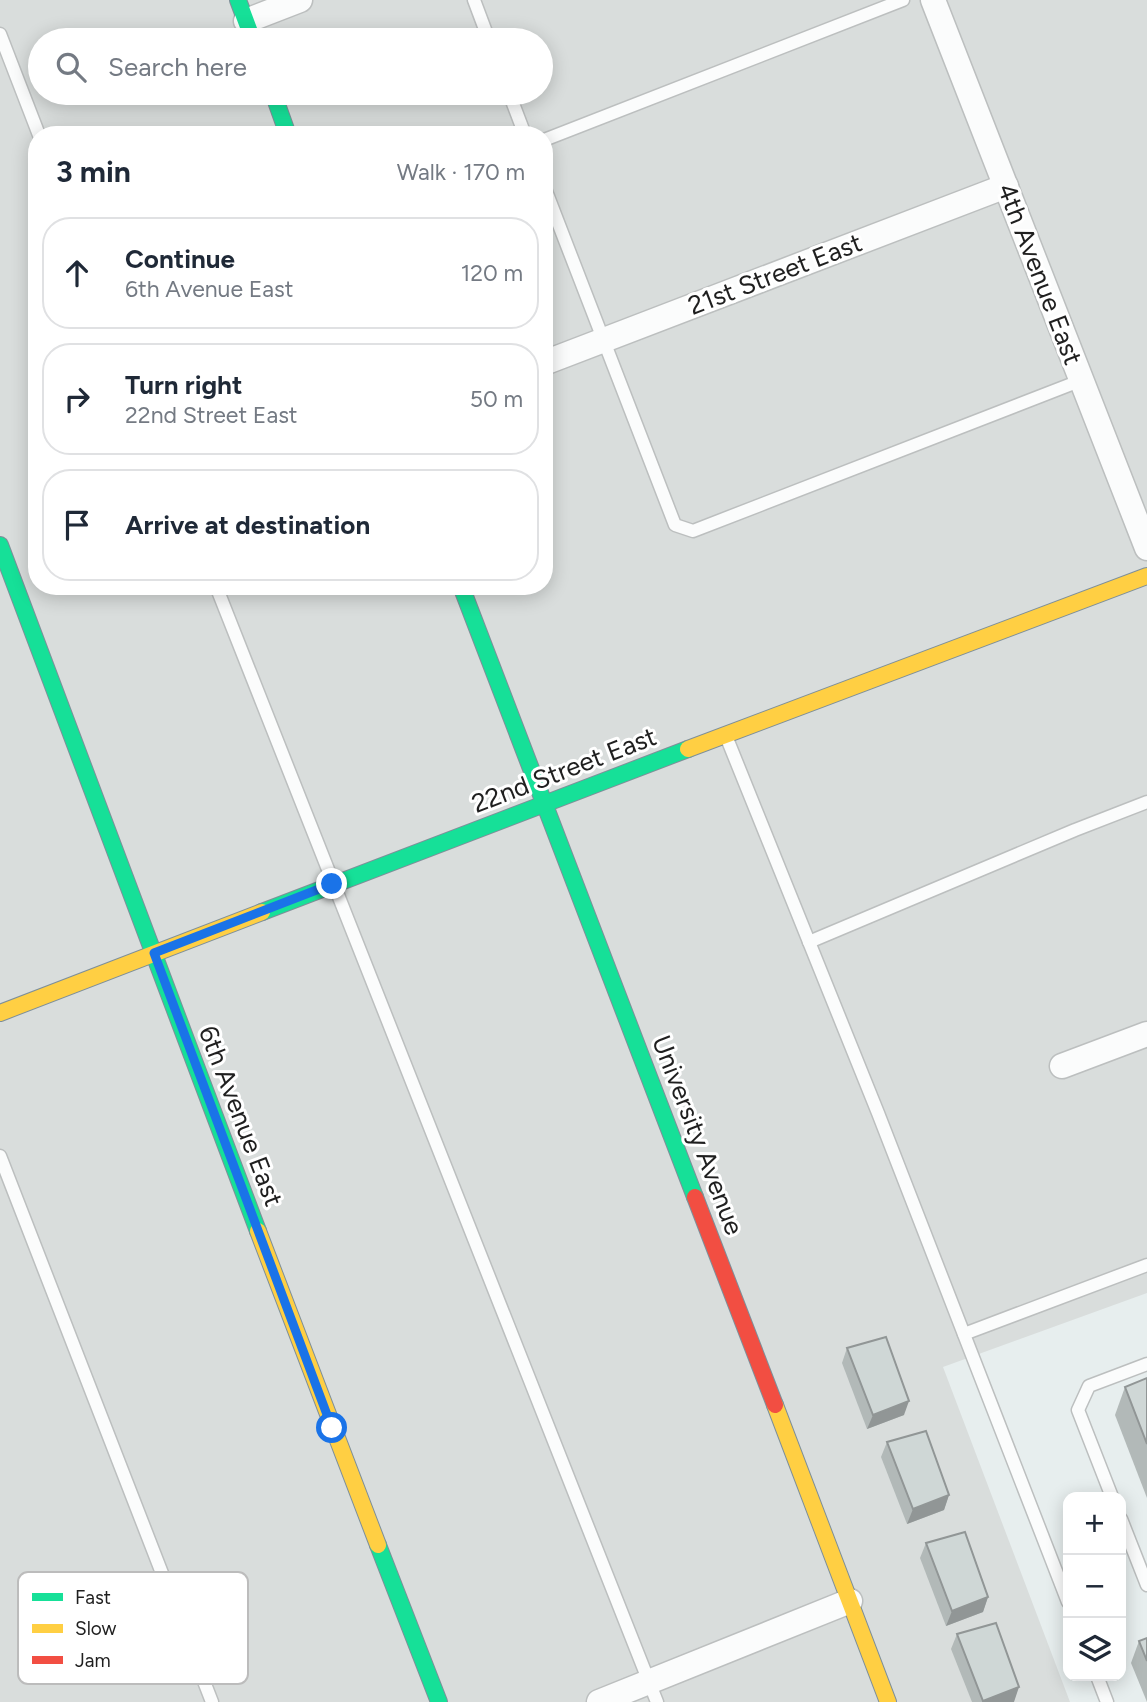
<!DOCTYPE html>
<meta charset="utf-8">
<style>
:root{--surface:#fff;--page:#f6f6f7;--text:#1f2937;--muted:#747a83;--line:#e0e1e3}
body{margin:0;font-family:Figtree,sans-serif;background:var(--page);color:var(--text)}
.controls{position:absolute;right:21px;bottom:21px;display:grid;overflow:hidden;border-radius:14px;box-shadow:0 4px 18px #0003}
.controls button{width:63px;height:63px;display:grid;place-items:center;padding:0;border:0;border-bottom:2px solid var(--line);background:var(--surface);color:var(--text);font:35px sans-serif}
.stop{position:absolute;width:21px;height:21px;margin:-16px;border:5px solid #1a73e8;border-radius:50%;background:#fff}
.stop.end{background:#1a73e8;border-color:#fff;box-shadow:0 2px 7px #0008}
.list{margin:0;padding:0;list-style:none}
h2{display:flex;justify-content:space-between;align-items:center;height:91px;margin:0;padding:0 28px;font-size:30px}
h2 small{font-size:23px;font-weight:400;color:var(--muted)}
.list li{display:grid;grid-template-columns:46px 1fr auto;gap:21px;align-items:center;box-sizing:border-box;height:112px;margin:0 14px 14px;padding:0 14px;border:2px solid var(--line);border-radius:28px}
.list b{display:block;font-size:26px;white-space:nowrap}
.list p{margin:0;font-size:23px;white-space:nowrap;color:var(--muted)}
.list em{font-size:23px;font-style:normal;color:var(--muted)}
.icon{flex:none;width:38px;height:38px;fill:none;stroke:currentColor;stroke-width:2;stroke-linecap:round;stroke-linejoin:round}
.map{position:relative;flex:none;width:1147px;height:1702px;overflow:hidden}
.search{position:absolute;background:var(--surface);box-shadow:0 4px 18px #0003;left:28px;top:28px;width:525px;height:77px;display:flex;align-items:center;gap:18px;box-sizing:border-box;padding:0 24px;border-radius:38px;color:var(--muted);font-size:26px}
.panel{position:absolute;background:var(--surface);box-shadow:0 4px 18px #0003;left:28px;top:126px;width:525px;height:469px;border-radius:28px}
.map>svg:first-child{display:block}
</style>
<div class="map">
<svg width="1147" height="1702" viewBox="0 0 1147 1702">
<rect width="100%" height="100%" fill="#e7eeee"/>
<path fill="#d9dddc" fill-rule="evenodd" d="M0,0H1147V1293L943,1367L1070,1702H0ZM40,40H541V93H40ZM37,135H544V586H37Z"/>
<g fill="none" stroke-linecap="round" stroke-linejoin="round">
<defs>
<g id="lane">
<polyline points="474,0 489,40"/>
<polyline points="0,34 39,135"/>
<polyline points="509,93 525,135"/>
<polyline points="544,140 903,0"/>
<polyline points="544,186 675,525 693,531 1082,380"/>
<polyline points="216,586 657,1702"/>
<polyline points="726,736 878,1113 1068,1602"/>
<polyline points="809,942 1075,830 1147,802"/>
<polyline points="0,1156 212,1702"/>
<polyline points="964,1334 1147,1265"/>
<polyline points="1112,1497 1078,1410 1089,1386 1147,1364"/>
<polyline points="1121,1519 1147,1585"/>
<polyline points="1097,1676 1107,1702"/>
</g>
<g id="street">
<polyline points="933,0 1147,548"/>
<polyline points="246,21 300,0"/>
<polyline points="544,363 1006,186"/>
<polyline points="1062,1066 1147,1034"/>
<polyline points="599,1702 850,1601"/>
</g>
<g id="fast">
<polyline points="238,0 253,40"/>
<polyline points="273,93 288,135"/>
<polyline points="0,545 258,1231"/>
<polyline points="461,586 695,1197"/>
<polyline points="262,912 688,749"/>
<polyline points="378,1545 439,1702"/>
</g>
<g id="slow">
<polyline points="688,749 1147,576"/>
<polyline points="0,1013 262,912"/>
<polyline points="258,1231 378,1545"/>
<polyline points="775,1405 888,1702"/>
</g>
<polyline id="jam" points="695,1197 775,1405"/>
</defs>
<use href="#lane" stroke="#bcbfbf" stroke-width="15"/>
<use href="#street" stroke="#bcbfbf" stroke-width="27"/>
<use href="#fast" stroke="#7e8f99" stroke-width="18"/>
<use href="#slow" stroke="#7e8f99" stroke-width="18"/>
<use href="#jam" stroke="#7e8f99" stroke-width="18"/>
<use href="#lane" stroke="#fbfcfc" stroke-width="12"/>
<use href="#street" stroke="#fbfcfc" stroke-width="24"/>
<use href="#fast" stroke="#16e098" stroke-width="16"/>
<use href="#slow" stroke="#ffcf43" stroke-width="16"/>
<use href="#jam" stroke="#f24e42" stroke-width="16"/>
</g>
<g fill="#b2b9b8">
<polygon points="847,1348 904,1415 867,1429 842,1363"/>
<polygon points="1147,1378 1147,1498 1115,1415 1125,1387"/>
<polygon points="887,1442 949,1495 944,1510 907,1524 881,1457"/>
<polygon points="926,1543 988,1597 983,1612 946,1626 920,1558"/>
<polygon points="957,1634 1014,1702 972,1702 951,1649"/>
<polygon points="1147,1638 1147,1702 1131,1663 1139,1641"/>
</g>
<g fill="#919696">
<polygon points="909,1401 904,1415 867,1429 873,1415"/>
<polygon points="949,1495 944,1510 907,1524 913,1509"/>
<polygon points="988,1597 983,1612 946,1626 952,1611"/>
<polygon points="1019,1687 1014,1702 982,1702 983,1701"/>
</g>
<g fill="#cfd7d6" stroke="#919696" stroke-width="2">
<polygon points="886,1337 909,1401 873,1415 847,1348"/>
<polygon points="1147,1378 1147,1444 1125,1387"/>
<polygon points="926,1431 949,1495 913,1509 887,1442"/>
<polygon points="965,1532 988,1597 952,1611 926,1543"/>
<polygon points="996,1623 1019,1687 983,1701 957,1634"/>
<polygon points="1147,1638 1147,1661 1139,1641"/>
</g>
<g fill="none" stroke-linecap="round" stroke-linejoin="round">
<polyline stroke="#1a73e8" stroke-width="9" points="332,1428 154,953 332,884"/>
</g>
<g text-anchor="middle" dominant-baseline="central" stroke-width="6" stroke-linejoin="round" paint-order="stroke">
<g font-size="26" fill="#1f1f1f" stroke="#fff">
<text transform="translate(775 274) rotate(-21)">21st Street East</text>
<text transform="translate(1040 274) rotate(69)">4th Avenue East</text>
<text transform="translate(564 770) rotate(-21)">22nd Street East</text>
<text transform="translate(241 1116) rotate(69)">6th Avenue East</text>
<text transform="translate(698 1135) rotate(69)">University Avenue</text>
</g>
</g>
<rect x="18" y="1572" width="230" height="112" rx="10" fill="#fff" stroke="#bcbcbc" stroke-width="2"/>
<rect x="32" y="1593" width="31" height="8" fill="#16e098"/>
<rect x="32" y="1624" width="31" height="9" fill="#ffcf43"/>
<rect x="32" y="1656" width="31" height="8" fill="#f24e42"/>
<g font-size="19" fill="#1f1f1f">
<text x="75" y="1604">Fast</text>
<text x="75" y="1635">Slow</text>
<text x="75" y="1667">Jam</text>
</g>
</svg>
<div class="controls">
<button>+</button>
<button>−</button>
<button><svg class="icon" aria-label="layers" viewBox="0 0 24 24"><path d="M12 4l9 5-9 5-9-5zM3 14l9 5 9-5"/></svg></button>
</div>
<div class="stop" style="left:332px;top:1428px"></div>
<div class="stop end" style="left:332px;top:884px"></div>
<div class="search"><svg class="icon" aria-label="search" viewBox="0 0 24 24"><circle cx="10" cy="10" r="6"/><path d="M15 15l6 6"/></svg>Search here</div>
<section class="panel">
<h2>3 min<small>Walk · 170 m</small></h2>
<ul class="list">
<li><svg class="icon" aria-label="ahead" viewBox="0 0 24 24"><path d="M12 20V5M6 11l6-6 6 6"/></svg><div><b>Continue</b><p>6th Avenue East</p></div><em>120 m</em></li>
<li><svg class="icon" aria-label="right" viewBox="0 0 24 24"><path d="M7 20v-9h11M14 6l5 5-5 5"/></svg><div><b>Turn right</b><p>22nd Street East</p></div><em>50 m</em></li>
<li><svg class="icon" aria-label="arrive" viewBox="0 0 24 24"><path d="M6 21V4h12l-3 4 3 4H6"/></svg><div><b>Arrive at destination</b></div></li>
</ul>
</section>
</div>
